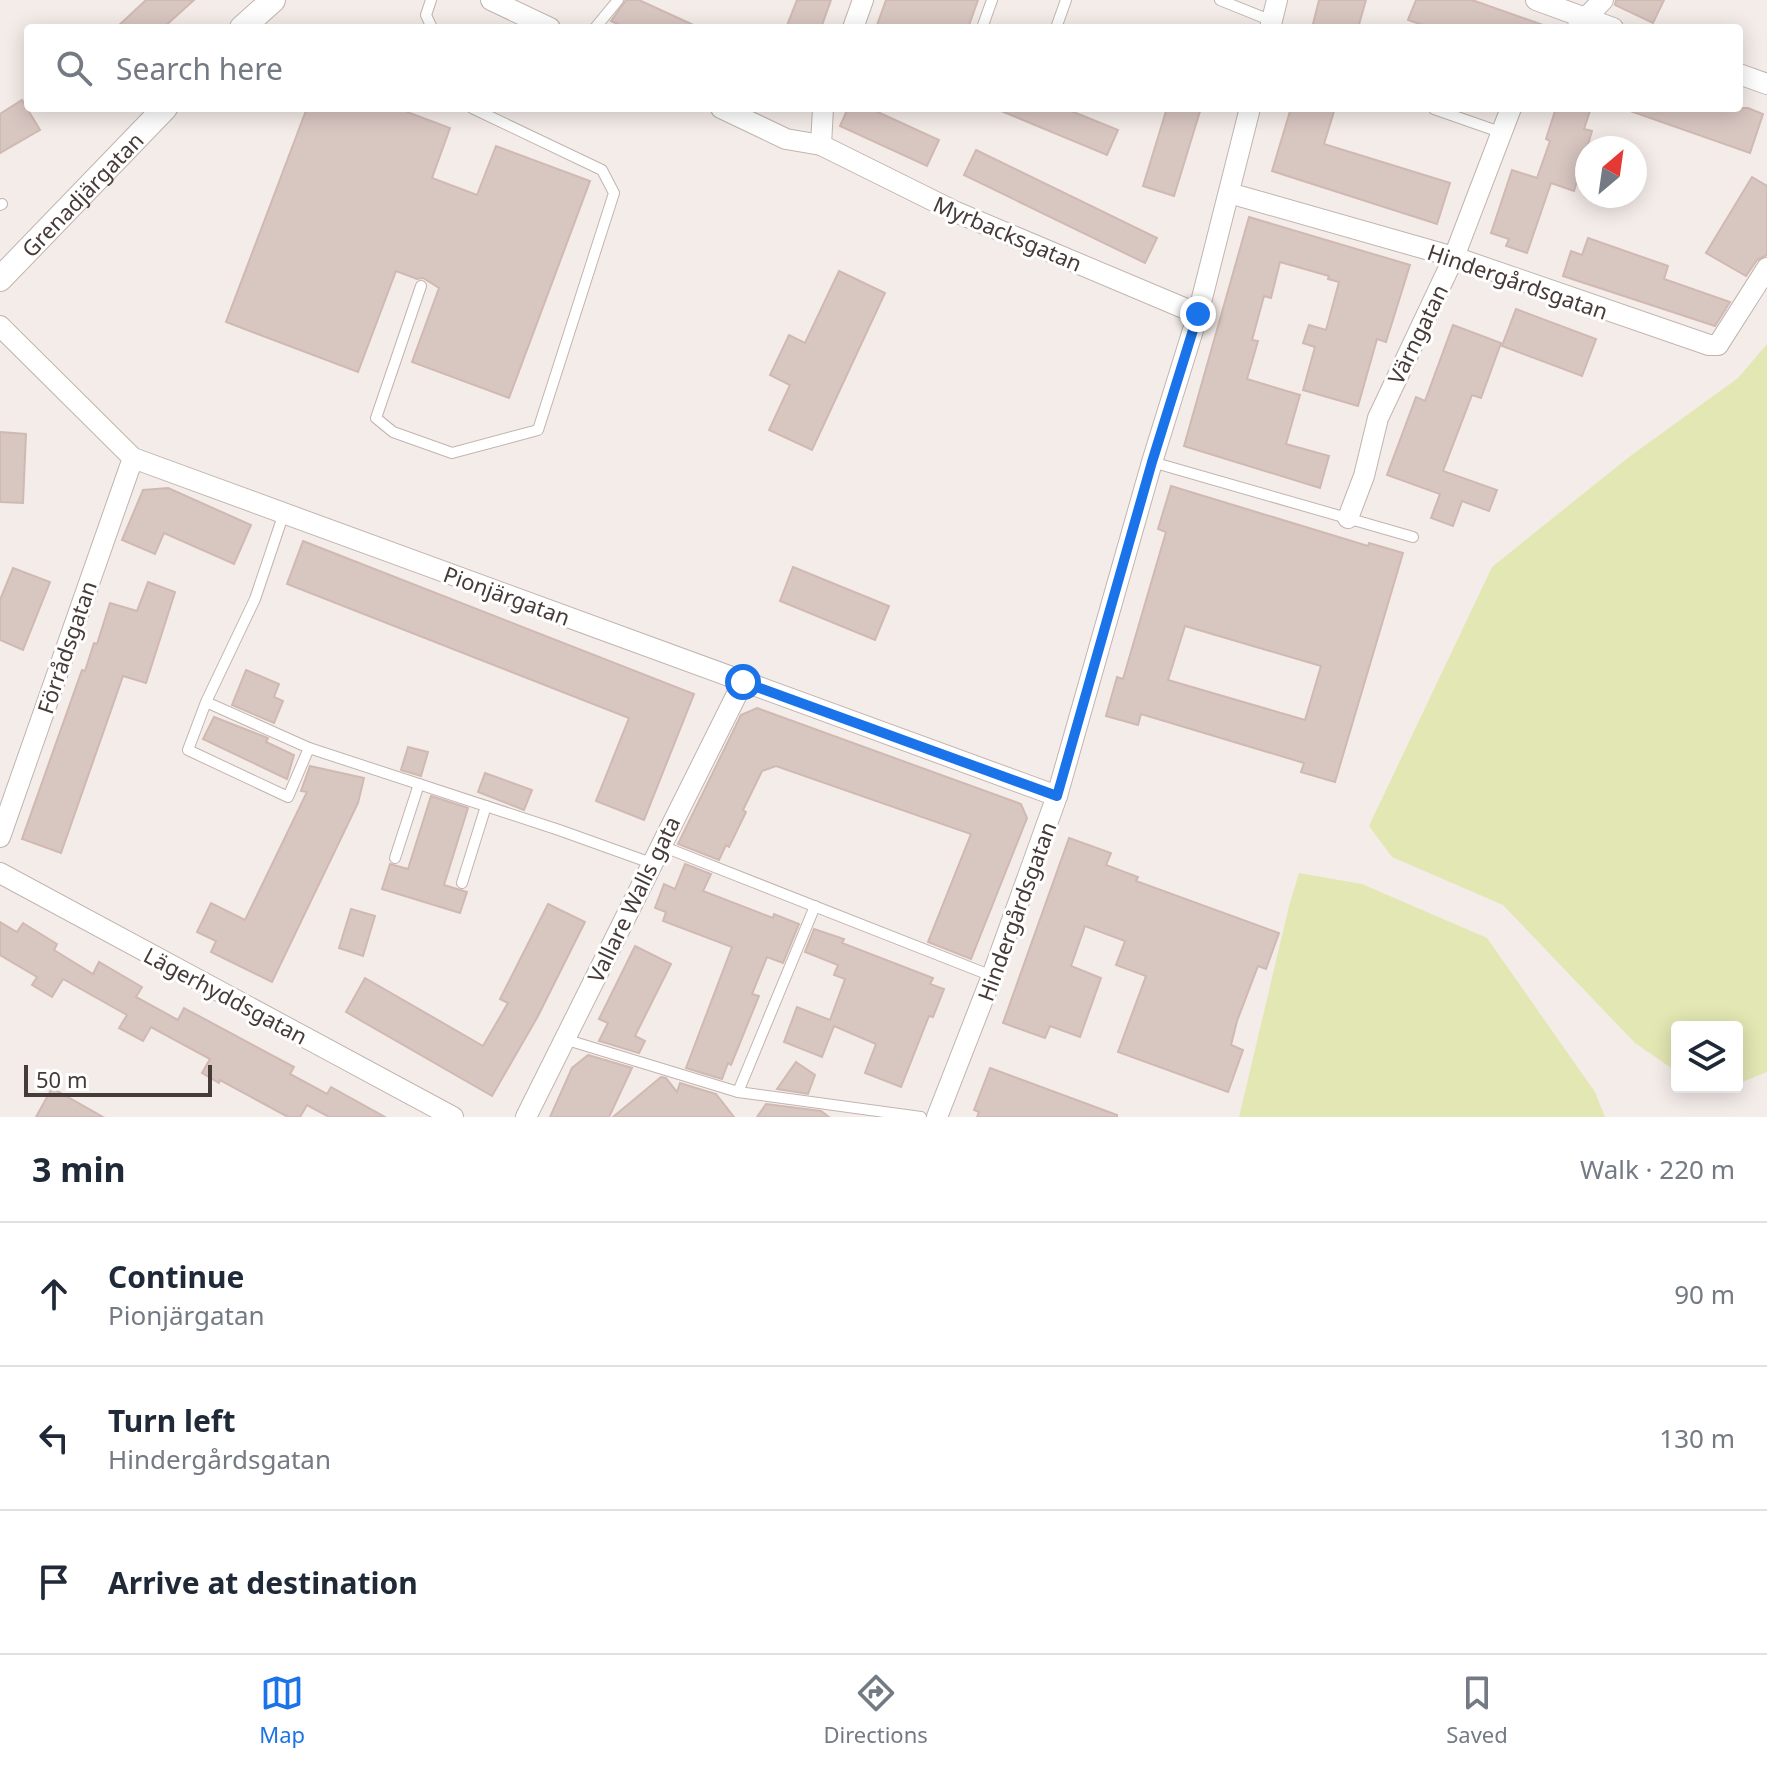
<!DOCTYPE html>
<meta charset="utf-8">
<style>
:root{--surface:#fff;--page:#f6f6f7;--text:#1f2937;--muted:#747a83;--line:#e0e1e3;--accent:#1a73e8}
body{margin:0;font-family:"Noto Sans",sans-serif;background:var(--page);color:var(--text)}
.controls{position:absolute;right:24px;bottom:24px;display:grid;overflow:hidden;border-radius:8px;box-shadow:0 4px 20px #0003}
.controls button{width:72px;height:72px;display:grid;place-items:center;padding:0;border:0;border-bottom:2px solid var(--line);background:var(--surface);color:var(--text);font:40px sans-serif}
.compass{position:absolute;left:1575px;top:136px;width:72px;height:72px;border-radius:50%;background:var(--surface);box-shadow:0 4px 20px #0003;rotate:29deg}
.scale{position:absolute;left:24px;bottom:20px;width:188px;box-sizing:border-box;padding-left:8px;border:4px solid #473b37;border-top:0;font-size:22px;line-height:28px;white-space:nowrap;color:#473b37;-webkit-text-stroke:6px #fff;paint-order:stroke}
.stop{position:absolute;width:24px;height:24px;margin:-18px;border:6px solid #1a73e8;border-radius:50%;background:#fff}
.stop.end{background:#1a73e8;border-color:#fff;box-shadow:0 2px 8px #0008}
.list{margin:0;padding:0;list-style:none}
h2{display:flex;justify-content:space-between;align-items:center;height:104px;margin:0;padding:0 32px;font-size:34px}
h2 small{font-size:26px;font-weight:400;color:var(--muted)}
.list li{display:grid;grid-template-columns:52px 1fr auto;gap:24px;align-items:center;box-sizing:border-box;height:144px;padding:0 32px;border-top:2px solid var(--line)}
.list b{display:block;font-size:30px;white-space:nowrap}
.list p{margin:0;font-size:26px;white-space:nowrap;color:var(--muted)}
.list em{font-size:26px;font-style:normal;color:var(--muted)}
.icon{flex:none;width:44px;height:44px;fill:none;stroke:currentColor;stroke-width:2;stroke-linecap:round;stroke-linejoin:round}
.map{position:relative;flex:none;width:1767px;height:1117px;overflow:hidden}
.search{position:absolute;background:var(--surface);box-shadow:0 4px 20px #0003;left:24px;right:24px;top:24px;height:88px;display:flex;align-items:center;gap:20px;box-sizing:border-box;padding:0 28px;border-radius:8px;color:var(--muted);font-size:30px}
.sheet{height:536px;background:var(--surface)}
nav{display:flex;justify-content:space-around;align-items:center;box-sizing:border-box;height:112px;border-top:2px solid var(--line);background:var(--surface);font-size:22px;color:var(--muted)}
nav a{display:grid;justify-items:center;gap:4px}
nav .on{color:var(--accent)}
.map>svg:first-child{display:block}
</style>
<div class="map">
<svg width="1767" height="1117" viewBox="0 0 1767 1117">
<rect width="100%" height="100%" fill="#f4ece9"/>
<g fill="#e3e7b3">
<polygon points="1767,344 1767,1072 1737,1084 1737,1027 1677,1027 1677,1072 1635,1043 1503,905 1392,857 1369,826 1492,567 1629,457 1738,378"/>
<polygon points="1299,873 1362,884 1487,938 1595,1092 1605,1117 1239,1117 1289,906"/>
</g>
<g fill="#d8c6c1" stroke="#d0b9b2" stroke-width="2" fill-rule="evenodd">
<polygon points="146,0 194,0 163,28 116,28"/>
<polygon points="626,0 639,0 700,28 626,28 611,21"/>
<polygon points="797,0 831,0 821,28 786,28"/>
<polygon points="886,0 978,0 968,28 876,28"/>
<polygon points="1319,0 1366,0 1358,28 1312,28"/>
<polygon points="1416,0 1472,0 1543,25 1543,28 1431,28 1408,20"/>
<polygon points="1616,0 1664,0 1653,23 1615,5"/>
<polygon points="22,100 40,130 0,153 0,114"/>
<polygon points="307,108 409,108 407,112 450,128 432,178 477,195 496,146 590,181 509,398 412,362 439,288 423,278 417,279 396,271 358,372 226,322"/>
<polygon points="848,108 869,108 939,140 927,166 840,126"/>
<polygon points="994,108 1064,108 1118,130 1107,155"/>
<polygon points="1167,108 1201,108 1174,196 1143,186"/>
<polygon points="1291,108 1335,108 1324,144 1450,183 1437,224 1272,171"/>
<polygon points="1556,108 1591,108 1584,129 1592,131 1574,191 1551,183 1527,253 1506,246 1509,239 1491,233 1512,170 1537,178 1550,141 1546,139"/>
<polygon points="1631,108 1748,108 1763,114 1750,153 1630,111"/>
<polygon points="976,150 1157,238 1145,263 964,175"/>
<polygon points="1752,177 1767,186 1767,255 1757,260 1746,276 1706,253"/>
<polygon points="1249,217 1410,265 1386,342 1377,339 1358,406 1303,390 1315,347 1303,343 1309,325 1326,330 1339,282 1328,279 1329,276 1280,262 1271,298 1264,296 1252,340 1258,341 1247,379 1300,395 1286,444 1329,456 1320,488 1184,446"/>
<polygon points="1588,238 1668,266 1664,279 1730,302 1715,326 1563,276 1571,251 1582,255"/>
<polygon points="839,271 885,293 812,450 769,430 790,385 770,375 789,335 805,343"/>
<polygon points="1516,309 1596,339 1582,376 1502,346"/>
<polygon points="1453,325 1501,343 1481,398 1472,395 1443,471 1497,490 1489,511 1462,501 1453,526 1431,518 1440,494 1387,475 1416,397 1425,401"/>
<polygon points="0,432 26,434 23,503 0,502"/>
<path d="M1171,486L1368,546L1369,543L1403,553L1335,782L1301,772L1304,763L1141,714L1138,725L1106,716L1117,677L1123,679L1166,532L1158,529ZM1185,626L1321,666L1305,720L1168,680Z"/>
<polygon points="168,488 251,525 234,564 164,533 155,554 122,540 143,490"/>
<polygon points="303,541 694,694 644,820 596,801 629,718 287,584"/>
<polygon points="793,567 889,606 875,640 780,601"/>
<polygon points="13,568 50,582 23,650 0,640 0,600"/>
<polygon points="148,582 175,592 146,683 123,676 61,853 22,839 82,670 85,671 94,643 97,644 110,603 137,611"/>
<polygon points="246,670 279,684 274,697 283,701 274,723 232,705"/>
<polygon points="757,708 1021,804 1027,818 971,959 928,942 971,834 776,766 762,771 743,810 746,812 729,847 726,845 719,860 678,844 741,715"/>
<polygon points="214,717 268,738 266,742 294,755 287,779 203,739"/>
<polygon points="408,747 428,752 421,776 401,770"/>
<polygon points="310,766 364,778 358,803 272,982 211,952 216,941 197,932 211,903 245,920 307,792 301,791"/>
<polygon points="485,773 532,790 524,810 478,792"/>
<polygon points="431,796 468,808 444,885 467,892 460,913 382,889 390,864 408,869"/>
<polygon points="1069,838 1111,853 1106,865 1138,877 1136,881 1279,933 1266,969 1258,966 1237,1021 1231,1045 1243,1050 1228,1092 1118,1052 1146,976 1116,965 1125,941 1085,926 1071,966 1101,978 1080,1037 1050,1026 1045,1038 1003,1023"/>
<polygon points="685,864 711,874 703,891 773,918 774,914 799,924 783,963 767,957 752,994 759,996 731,1065 728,1063 722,1079 686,1068 732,947 663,921 666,912 655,908 664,884 675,889"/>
<polygon points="548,904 585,922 538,1016 492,1096 346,1012 365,978 483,1046 508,1003 500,999"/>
<polygon points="351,909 375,916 363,956 339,948"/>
<polygon points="0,922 17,932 23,923 57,944 54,950 93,974 99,962 142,987 136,997 178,1020 184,1008 294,1067 290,1074 327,1094 331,1087 385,1117 329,1117 307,1105 300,1117 288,1117 220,1080 219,1083 202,1073 210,1059 151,1027 143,1041 119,1028 127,1015 63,979 52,997 32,985 37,977 0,955"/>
<polygon points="814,929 844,939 842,943 933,978 930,984 944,989 933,1017 929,1016 901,1087 865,1073 876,1044 834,1026 822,1057 784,1042 797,1007 830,1020 845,979 834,975 838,965 805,952"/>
<polygon points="635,946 671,964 635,1036 645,1041 639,1053 599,1041 608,1023 599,1019"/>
<polygon points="588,1055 632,1068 609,1117 550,1117 572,1068"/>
<polygon points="796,1062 815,1075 808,1094 777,1089"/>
<polygon points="990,1068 1117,1115 1117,1117 977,1117 979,1112 974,1110"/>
<polygon points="661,1077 666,1078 677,1092 680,1083 716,1094 734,1117 613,1117"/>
<polygon points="52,1088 103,1117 36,1117"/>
<polygon points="766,1104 821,1111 829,1117 757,1117"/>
</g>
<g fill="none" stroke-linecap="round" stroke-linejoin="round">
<defs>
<g id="service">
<polyline points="431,0 426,15 432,28"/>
<polyline points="1220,0 1272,21"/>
<polyline points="595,28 618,0"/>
<polyline points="982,28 992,0"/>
<polyline points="1056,28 1066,0"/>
<polyline points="1434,109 1500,132"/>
<polyline points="0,205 2,204"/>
<polyline points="421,286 376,418 393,432 452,453 538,430 614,193 602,170 472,108"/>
<polyline points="1152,462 1413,537"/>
<polyline points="206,702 188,750 288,797 309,748 206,702 255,599 284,513"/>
<polyline points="309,748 559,830 651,863"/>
<polyline points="659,845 992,976"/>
<polyline points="395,858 419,784"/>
<polyline points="462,883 486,806"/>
<polyline points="564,1039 738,1092 921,1117"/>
<polyline points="738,1092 815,906"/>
</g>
<g id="minor">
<polyline points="491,0 550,28"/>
<polyline points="1536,0 1613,28"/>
<polyline points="1578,26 1603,0"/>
<polyline points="853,28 863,0"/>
<polyline points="1270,28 1277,0"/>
<polyline points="1739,74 1767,84"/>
<polyline points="721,108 786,139 821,145"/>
<polyline points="823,108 821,145 956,212 1198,314"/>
<polyline points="1229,193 1454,257 1709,345 1718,345 1767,268"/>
<polyline points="0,326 133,458 1057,796"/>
<polyline points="1348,518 1364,476 1378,418 1454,257 1511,108"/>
<polyline points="0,837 133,458"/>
<polyline points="0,873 453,1117"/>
<polyline points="526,1117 743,682"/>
<polyline points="937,1117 992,976 1057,796 1152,462 1198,314 1250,108"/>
</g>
<g id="tertiary">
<polyline points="242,28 273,0"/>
<path id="s1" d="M0,279L165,108"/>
</g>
</defs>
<use href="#service" stroke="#c2b4ae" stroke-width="12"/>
<use href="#minor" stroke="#c2b4ae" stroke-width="22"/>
<use href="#tertiary" stroke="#c2b4ae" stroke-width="26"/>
<use href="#service" stroke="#fff" stroke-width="10"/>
<use href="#minor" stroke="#fff" stroke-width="20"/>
<use href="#tertiary" stroke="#fff" stroke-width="24"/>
</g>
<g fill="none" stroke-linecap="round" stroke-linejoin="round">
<polyline stroke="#1a73e8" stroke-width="10" points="743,682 1057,796 1152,462 1198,314"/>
</g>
<g text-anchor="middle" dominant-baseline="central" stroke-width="6" stroke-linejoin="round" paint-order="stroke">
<g font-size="22" fill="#473b37" stroke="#fff">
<text stroke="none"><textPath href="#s1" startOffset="118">Grenadjärgatan</textPath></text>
<text transform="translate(1008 233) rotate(23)">Myrbacksgatan</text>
<text transform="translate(1518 281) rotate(19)">Hindergårdsgatan</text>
<text transform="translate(1417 334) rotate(-64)">Värngatan</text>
<text transform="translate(507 595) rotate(20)">Pionjärgatan</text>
<text transform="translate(66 647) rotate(-71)">Förrådsgatan</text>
<text transform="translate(633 899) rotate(-64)">Vallare Walls gata</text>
<text transform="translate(1016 911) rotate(-70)">Hindergårdsgatan</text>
<text transform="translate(226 995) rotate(28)">Lägerhyddsgatan</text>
</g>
</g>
</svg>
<div class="controls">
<button><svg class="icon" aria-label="layers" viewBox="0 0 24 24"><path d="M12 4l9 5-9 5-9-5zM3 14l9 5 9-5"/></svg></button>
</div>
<svg class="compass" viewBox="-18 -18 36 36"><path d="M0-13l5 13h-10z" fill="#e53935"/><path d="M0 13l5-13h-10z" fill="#747a83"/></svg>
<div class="scale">50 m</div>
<div class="stop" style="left:743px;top:682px"></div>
<div class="stop end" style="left:1198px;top:314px"></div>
<div class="search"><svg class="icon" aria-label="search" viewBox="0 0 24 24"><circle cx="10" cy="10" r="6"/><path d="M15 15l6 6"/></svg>Search here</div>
</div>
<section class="sheet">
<h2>3 min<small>Walk · 220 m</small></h2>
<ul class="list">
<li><svg class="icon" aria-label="ahead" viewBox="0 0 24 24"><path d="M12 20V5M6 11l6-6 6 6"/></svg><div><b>Continue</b><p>Pionjärgatan</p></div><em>90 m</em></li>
<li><svg class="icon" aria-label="left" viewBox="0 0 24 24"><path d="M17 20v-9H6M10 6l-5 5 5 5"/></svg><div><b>Turn left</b><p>Hindergårdsgatan</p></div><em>130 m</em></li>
<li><svg class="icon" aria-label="arrive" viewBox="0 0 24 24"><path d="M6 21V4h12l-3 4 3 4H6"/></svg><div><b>Arrive at destination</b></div></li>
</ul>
</section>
<nav>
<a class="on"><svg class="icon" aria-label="map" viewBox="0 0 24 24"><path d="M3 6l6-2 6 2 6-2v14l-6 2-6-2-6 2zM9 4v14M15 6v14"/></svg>Map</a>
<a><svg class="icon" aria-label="directions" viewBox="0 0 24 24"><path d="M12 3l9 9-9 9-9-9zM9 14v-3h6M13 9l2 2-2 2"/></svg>Directions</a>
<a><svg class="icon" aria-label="saved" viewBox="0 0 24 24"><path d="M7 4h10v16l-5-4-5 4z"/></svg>Saved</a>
</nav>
